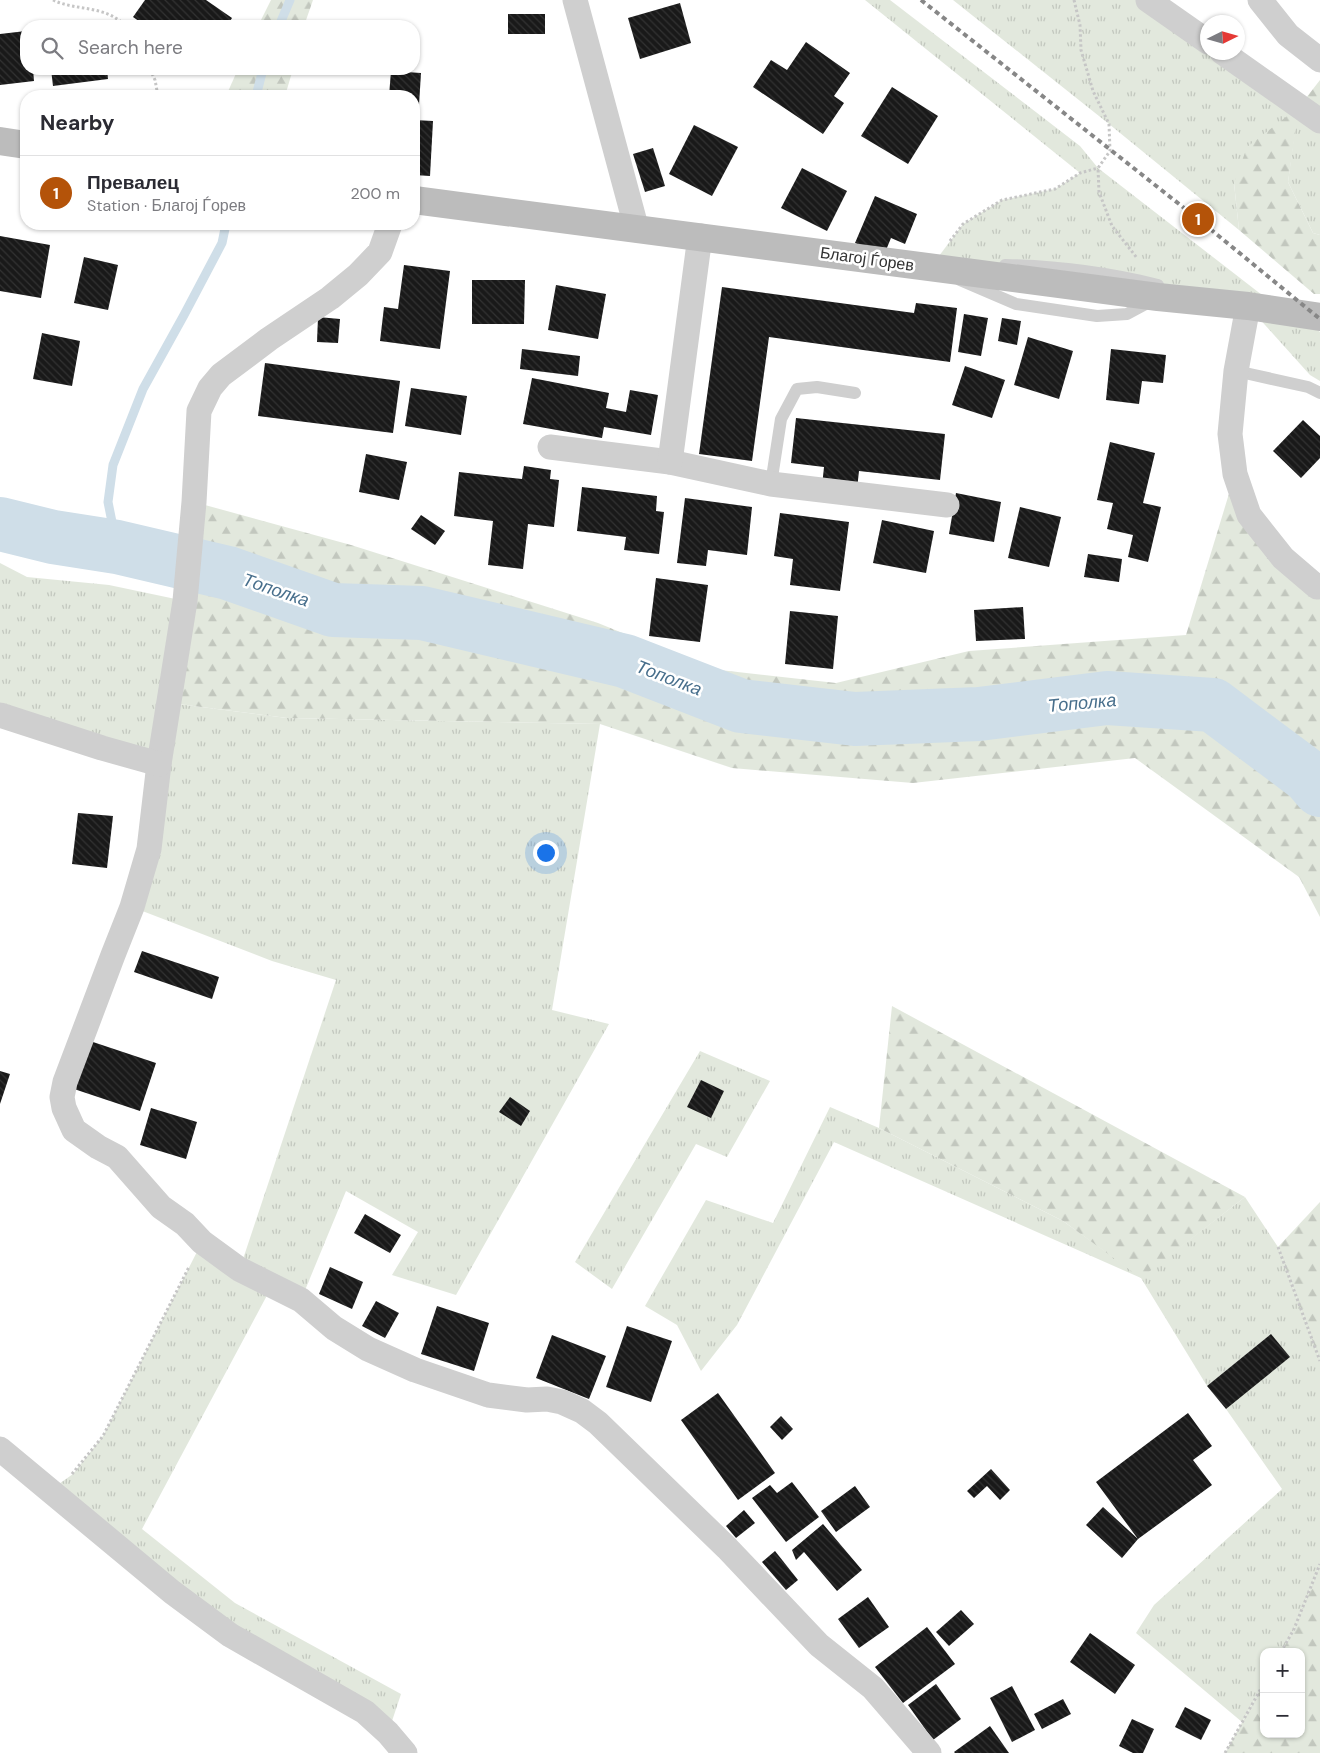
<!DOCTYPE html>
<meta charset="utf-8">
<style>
:root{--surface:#fff;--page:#f2f2f3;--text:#2b2b33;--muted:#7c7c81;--line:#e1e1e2;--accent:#b45309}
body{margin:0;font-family:"DM Sans",sans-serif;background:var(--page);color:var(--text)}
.controls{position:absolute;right:15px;bottom:15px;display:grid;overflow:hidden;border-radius:10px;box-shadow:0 1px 4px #0004}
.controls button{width:45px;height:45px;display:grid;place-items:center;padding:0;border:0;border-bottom:1px solid var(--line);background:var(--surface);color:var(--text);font:25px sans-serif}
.compass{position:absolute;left:1200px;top:15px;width:45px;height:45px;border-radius:50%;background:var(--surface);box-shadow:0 1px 4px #0004;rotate:85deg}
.you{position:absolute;left:545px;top:852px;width:18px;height:18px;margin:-12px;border:4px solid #fff;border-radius:50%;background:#1a73e8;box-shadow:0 0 0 8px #1a73e833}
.badge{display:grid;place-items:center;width:32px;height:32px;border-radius:50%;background:var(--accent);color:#fff;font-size:16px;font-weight:700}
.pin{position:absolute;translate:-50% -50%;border:2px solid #fff;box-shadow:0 1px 5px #0006}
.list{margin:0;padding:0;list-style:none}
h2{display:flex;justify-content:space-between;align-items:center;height:65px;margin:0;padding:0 20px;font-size:21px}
h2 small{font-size:16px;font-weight:400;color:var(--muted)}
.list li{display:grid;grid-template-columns:32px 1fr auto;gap:15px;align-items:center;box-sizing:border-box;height:75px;padding:0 20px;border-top:1px solid var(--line)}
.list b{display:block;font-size:19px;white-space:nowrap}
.list p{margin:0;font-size:16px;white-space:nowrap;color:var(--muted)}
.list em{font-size:16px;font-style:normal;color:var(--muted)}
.icon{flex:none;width:28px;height:28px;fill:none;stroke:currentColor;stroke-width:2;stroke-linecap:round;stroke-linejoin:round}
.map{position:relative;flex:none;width:1320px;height:1753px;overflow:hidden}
.search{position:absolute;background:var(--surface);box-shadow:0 1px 4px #0004;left:20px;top:20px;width:400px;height:55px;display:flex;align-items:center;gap:12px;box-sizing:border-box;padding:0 18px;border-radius:20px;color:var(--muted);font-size:19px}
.panel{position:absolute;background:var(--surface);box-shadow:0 1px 4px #0004;left:20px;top:90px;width:400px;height:140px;border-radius:20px}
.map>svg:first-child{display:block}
</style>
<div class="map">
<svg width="1320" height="1753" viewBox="0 0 1320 1753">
<defs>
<pattern id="grass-tufts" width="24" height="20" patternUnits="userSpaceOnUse" patternTransform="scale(1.25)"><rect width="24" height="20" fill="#e2e8dd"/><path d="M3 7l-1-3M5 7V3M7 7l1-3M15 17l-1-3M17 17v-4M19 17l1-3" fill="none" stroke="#c2c7be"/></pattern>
<pattern id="forest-firs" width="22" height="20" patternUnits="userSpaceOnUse" patternTransform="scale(1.25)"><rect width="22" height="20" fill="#e2e8dd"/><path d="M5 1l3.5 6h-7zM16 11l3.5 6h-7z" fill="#c2c7be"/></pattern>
<pattern id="building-back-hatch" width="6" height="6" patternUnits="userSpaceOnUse" patternTransform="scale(1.25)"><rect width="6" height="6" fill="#191919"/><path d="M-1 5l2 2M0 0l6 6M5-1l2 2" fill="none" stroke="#323232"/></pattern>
</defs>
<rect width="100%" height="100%" fill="#fff"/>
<g fill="url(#grass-tufts)">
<polygon points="865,0 890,0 1080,146 1098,168 1262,295 1146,282 930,268 963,224 1002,200 1055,189 1080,173"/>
<polygon points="953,0 1148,0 1320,121 1320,235 1313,233 1288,182 1298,107 1234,183 1239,230 1109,124"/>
<polygon points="1248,306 1297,312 1320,332 1320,381 1310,375"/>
<polygon points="0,563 27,577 109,585 185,601 170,703 287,718 600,724 552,1010 609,1024 456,1295 392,1275 418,1232 346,1191 301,1300 272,1286 142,1529 235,1603 401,1694 388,1733 230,1635 49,1491 73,1474 103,1436 202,1242 240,1268 336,980 272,961 132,907 159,764 0,715"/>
<polygon points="700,1051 770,1081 727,1157 696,1144 612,1289 575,1262"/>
<polygon points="830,1107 879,1128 1063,1221 1141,1277 1245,1197 1278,1247 1320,1361 1320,1564 1294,1629 1281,1652 1264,1652 1264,1683 1242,1722 1136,1633 1154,1605 1282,1489 1226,1409 1271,1334 1207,1386 1141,1278 834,1142 737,1325 701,1371 677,1325 645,1306 706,1200 773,1223"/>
</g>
<g fill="url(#forest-firs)">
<polygon points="271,0 313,0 304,26 258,26"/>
<polygon points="238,69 293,69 285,96 226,96"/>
<polygon points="1320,80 1320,121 1299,107 1288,182 1313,233 1320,235 1320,294 1314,294 1239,230 1234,183 1247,147 1299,107"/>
<polygon points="1235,474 1249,515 1320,591 1320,917 1299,877 1135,758 913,783 732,768 600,724 287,718 170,703 194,502 351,545 598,623 711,669 836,683 969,651 1186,635"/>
<polygon points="892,1006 1245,1197 1141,1278 1063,1221 879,1128"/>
<polygon points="1320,1202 1320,1361 1278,1247"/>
<polygon points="1320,1564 1320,1753 1225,1753 1264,1683 1264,1734 1301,1734 1301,1652 1281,1652 1294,1629"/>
</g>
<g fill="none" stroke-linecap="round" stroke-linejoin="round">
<g stroke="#cfdee8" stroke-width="9">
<polyline points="279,26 290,0"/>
<polyline points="256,96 263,69"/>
<polyline points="117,547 108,502 113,465 143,389 184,315 222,243 226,224"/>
</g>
<polyline stroke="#cfdee8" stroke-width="54" points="0,524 53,537 117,547 228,573 333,610 422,613 625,661 741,706 855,719 979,714 1107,698 1213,705 1308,776 1320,790"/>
</g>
<g fill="url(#building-back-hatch)">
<polygon points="145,0 206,0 232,18 227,26 146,26 133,17"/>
<polygon points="680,3 691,43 640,59 628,18"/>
<rect x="508" y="14" width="37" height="20"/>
<polygon points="26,31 26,69 33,69 34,81 0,85 0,34"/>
<polygon points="806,42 850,73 834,96 844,103 823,134 753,87 771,60 787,70"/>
<polygon points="51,69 107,69 108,79 53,86"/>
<polygon points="391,71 421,73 419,105 414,105 414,96 389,96"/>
<polygon points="892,87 938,116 908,164 861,136"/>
<polygon points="290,90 348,95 348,96 290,96"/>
<polygon points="414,120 433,121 430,176 414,175"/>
<polygon points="694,125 738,147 712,196 669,174"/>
<polygon points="653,148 665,186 645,192 633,154"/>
<polygon points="802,168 847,191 827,231 781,208"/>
<polygon points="875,196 917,214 905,244 891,238 884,255 855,243"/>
<polygon points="0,236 50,245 41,298 0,291"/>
<polygon points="84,257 118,265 108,310 74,303"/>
<polygon points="404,265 450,271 440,349 380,341 384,307 398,309"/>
<polygon points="472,280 525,280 524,324 472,324"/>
<polygon points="556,285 606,294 598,339 548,330"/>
<polygon points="722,287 914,313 916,303 957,308 950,362 769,337 752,461 699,454"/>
<polygon points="964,314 988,318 981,356 958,352"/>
<polygon points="318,317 340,319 338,343 317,342"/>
<polygon points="1002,318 1021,321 1017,345 998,341"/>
<polygon points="42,333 80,341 72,386 33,379"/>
<polygon points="1028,337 1073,351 1059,399 1014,385"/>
<polygon points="522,349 580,356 578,376 520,369"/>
<polygon points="1111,349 1166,355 1163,383 1142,381 1139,404 1106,400"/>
<polygon points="265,363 400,381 393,433 258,416"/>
<polygon points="965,366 1005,380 992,418 952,405"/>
<polygon points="532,378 609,393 606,408 626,412 630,390 658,395 651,435 604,427 602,438 523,424"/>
<polygon points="411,388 467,396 461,435 405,426"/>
<polygon points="796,418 945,434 940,480 859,471 857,489 822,486 824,467 791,463"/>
<polygon points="1303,420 1320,436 1320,458 1301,478 1273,451"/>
<polygon points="1110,442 1155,453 1143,503 1161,507 1148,562 1128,557 1133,535 1107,529 1113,503 1097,500"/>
<polygon points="366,454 407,462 399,500 359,492"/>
<polygon points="524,466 551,470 550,479 559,480 554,527 528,524 523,569 488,565 493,521 454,516 459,472 522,479"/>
<polygon points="582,487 657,496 656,511 664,512 659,554 624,550 626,537 577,531"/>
<polygon points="956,493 1001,502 994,542 949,534"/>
<polygon points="685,498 752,507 747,555 708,550 706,566 677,563"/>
<polygon points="1020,507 1061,517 1049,567 1008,558"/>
<polygon points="780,513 849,522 840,591 790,585 793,559 774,556"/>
<polygon points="421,515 445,531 435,545 411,529"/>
<polygon points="882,520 934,531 926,573 873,563"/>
<polygon points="1088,554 1122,559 1119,582 1084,577"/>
<polygon points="656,578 708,585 700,642 649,636"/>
<polygon points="1023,607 1025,639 976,641 974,610"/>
<polygon points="790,611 838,616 833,669 785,664"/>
<polygon points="78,813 113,816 107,868 72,864"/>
<polygon points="142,951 219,977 212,999 134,972"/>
<polygon points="90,1041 156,1063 140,1111 74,1089"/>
<polygon points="0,1071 10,1074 0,1104"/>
<polygon points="701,1080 724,1091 711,1118 687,1107"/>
<polygon points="510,1097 530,1111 521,1126 499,1112"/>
<polygon points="151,1108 197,1122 186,1159 140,1145"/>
<polygon points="365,1214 401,1235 390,1253 354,1233"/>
<polygon points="330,1267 363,1282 352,1309 319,1294"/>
<polygon points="376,1301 399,1313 385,1338 362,1326"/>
<polygon points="437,1306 489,1323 474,1371 421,1354"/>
<polygon points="627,1326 672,1341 651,1402 606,1387"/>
<polygon points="1271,1334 1290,1357 1226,1409 1207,1386"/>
<polygon points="552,1335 606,1356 589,1399 536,1378"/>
<polygon points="718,1393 775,1473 738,1500 681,1420"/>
<polygon points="1188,1413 1212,1446 1193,1460 1212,1485 1138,1539 1122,1558 1086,1525 1103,1507 1138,1539 1096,1482"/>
<polygon points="781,1416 793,1429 782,1440 770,1427"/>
<polygon points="991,1469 1010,1490 1000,1500 987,1486 974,1498 967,1491"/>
<polygon points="792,1482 819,1517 786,1542 752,1498 770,1485 777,1493"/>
<polygon points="855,1486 870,1507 836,1532 821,1511"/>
<polygon points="744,1510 755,1523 736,1538 726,1526"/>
<polygon points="823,1524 862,1570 837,1591 804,1552 796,1560 792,1550"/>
<polygon points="775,1551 798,1580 786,1590 762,1562"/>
<polygon points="868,1597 889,1627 859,1648 838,1619"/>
<polygon points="961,1610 974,1624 949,1646 936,1632"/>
<polygon points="927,1627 955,1664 903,1703 875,1667"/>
<polygon points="1090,1633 1135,1665 1115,1694 1070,1662"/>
<polygon points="936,1684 961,1719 933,1740 908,1705"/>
<polygon points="1012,1686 1035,1730 1012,1742 990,1698"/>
<polygon points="1063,1699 1071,1714 1042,1729 1034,1714"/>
<polygon points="1185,1707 1211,1720 1201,1740 1175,1727"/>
<polygon points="1132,1719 1154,1729 1143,1753 1133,1753 1119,1746"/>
<polygon points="990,1726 1009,1753 955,1753 954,1752"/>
</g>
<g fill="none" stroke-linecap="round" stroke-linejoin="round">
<g stroke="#c6c6c6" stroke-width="3" stroke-dasharray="2.5 2.5" stroke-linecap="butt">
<path d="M53,0C75,11 107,5 125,26"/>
<polyline points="1074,0 1080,25 1081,50 1093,91 1109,124 1110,151 1098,168 1099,192 1112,226 1137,258"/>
<polyline points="150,69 155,80 158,96"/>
<polyline points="950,241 963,224 1002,200 1055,189 1080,173 1098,168"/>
<polyline points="1278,1247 1320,1361"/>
<polyline points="72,1474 103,1436 189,1267"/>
<polyline points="1281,1652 1294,1629 1320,1564"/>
<polyline points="1225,1753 1264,1683"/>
</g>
<g stroke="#cfcfcf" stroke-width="12">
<path d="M1005,265C1058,266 1106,272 1158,285"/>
<polyline points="960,280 1016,304 1097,316 1127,314 1153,300"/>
<polyline points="1236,371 1308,387 1320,393"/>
<polyline points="771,484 781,419 797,389 817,387 855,393"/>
</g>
<g stroke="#cfcfcf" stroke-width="25">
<polyline points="575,0 637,230"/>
<polyline points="1148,0 1208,42"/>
<polyline points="1260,0 1288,35 1320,60"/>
<polyline points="1222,52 1320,121"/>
<polyline points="390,224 380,252 358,275 330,298 269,339 221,375 210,388 199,411 194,502 185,601 159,764 149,849 132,907 113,955 65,1082 62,1097 64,1108 74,1130 98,1147 117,1157 161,1207 185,1224 202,1242 239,1269 301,1300 334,1328 368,1349 415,1370 488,1395 527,1400 547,1399 562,1402 582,1411 598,1423 727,1548 819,1645 873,1688 929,1753"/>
<polyline points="1248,306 1236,371 1230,434 1235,474 1249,515 1283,558 1317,587"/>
<polyline points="550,447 670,462 771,484 947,505"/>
<polyline points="670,462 700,236"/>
<polyline points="0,715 102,748 159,764"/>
<polyline points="0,1449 172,1592 230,1635 365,1712 388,1733 405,1753"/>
</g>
<g stroke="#bcbcbc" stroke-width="28">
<polyline points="0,141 26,145"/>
<polyline points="414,200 1158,297 1248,306 1320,317"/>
</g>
<polyline stroke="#878787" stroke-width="4" stroke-dasharray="5 4" stroke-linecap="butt" points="921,0 1198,219 1320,319"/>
</g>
<g text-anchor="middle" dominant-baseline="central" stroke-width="5" stroke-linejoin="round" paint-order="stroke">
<g font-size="16" fill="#323232" stroke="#fff">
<text transform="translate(867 259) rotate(8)">Благој Ѓорев</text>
</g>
<g font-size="18" font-style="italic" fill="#486f8c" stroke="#fff">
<text transform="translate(276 590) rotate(19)">Тополка</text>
<text transform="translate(669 678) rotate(21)">Тополка</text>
<text transform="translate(1082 703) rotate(-5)">Тополка</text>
</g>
</g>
</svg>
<div class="controls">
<button>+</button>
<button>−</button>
</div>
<svg class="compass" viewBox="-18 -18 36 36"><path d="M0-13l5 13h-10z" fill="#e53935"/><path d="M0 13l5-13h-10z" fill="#7c7c81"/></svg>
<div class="you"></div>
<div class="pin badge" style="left:1198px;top:219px">1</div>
<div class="search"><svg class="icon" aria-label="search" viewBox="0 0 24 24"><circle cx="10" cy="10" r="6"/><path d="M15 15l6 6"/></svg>Search here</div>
<section class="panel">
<h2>Nearby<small></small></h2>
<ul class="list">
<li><span class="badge">1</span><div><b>Превалец</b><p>Station · Благој Ѓорев</p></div><em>200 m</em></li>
</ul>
</section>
</div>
